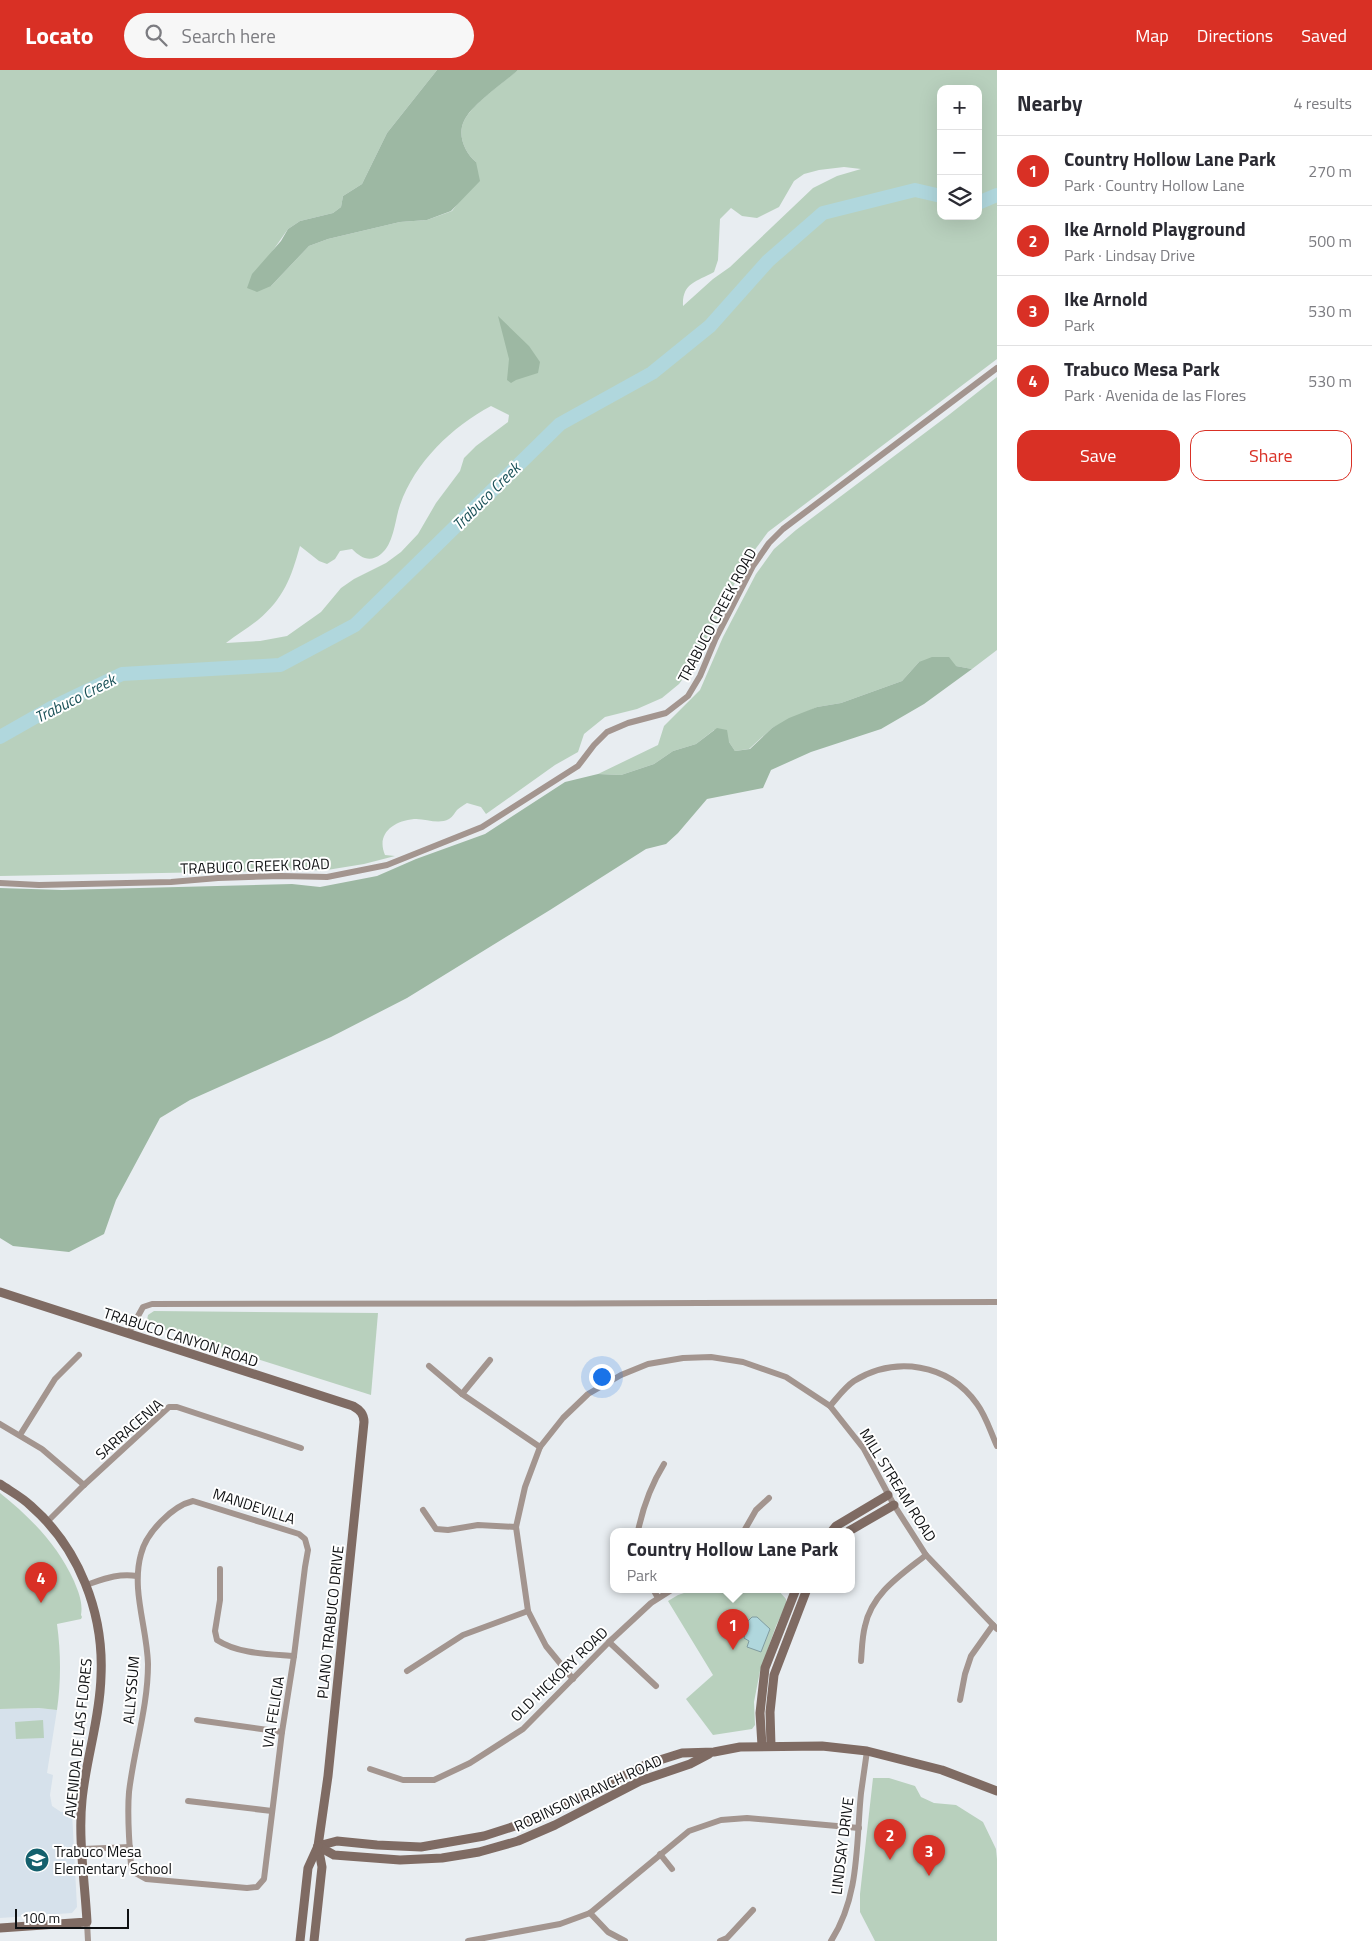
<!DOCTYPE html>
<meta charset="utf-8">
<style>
:root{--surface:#fff;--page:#f7f7f7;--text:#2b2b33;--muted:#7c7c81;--line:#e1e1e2;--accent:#d93025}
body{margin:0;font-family:"Titillium Web",sans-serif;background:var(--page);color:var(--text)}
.controls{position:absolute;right:15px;top:15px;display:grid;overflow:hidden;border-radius:10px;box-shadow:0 5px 20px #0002}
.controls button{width:45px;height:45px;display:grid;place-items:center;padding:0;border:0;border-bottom:1px solid var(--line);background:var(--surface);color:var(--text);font:25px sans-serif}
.scale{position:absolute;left:15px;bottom:12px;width:114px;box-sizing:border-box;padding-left:5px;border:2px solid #0f1113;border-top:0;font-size:14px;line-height:18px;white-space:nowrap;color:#0f1113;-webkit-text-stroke:4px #fff;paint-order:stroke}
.you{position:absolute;left:601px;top:1306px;width:18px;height:18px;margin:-12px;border:4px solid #fff;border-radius:50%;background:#1a73e8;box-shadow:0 0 0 8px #1a73e833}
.badge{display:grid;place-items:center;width:32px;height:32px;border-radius:50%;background:var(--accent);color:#fff;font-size:16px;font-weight:700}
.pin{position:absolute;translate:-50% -41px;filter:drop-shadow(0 1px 2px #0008)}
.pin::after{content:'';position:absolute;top:26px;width:18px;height:15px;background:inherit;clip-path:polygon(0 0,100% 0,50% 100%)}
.popup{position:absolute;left:610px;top:1458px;width:245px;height:65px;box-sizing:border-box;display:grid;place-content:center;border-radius:10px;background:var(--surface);filter:drop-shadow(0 1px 4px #0005);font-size:16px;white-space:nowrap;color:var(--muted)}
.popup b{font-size:19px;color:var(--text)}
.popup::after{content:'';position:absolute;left:50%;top:100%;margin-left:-10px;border:10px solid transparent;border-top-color:var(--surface)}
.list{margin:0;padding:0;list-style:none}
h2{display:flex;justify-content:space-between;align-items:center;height:65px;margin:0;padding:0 20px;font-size:21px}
h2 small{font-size:16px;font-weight:400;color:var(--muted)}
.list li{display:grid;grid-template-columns:32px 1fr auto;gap:15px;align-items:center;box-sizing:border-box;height:70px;padding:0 20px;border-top:1px solid var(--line)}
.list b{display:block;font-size:19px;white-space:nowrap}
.list p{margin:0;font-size:16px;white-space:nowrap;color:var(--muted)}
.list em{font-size:16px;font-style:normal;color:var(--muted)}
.actions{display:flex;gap:10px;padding:15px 20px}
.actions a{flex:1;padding:11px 0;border:1px solid var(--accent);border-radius:15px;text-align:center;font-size:18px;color:var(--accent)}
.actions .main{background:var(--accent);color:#fff}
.icon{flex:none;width:28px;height:28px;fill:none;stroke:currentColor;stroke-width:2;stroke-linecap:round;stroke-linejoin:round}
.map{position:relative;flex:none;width:997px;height:1871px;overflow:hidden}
header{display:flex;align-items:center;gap:30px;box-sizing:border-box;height:70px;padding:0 25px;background:var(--accent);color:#fff}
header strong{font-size:24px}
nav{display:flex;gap:28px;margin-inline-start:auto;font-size:18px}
.search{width:350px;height:45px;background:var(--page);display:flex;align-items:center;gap:12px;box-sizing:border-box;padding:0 18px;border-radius:28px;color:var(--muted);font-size:19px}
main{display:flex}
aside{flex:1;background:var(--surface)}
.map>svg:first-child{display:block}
</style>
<header>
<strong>Locato</strong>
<div class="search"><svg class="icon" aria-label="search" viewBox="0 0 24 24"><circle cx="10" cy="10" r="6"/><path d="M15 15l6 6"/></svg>Search here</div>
<nav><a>Map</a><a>Directions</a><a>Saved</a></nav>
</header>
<main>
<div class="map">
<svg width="997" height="1871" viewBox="0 0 997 1871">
<rect width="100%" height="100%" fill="#e8edf1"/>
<polygon fill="#d6e1eb" points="39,1638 57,1640 47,1703 53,1705 50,1725 52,1736 61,1742 72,1742 77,1837 72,1843 0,1848 0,1639"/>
<g fill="#b8d0bd" fill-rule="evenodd">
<path d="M0,0H437L387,63L362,114L343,126L341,137L333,143L300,151L288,159L269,186L271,216L309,176L328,169L400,152L427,150L452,141L461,129L476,92C465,83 457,65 464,51C472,34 504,12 518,0H997V289L768,462L745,493L693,595L679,614L662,628L637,639L605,647L584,664L578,682L555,695L486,744L481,737L467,733C464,735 460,737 457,740C455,742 453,747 449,749C438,755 425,748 414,749C393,751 376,764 385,785L395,786L364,794L327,800L0,806ZM941,19H978V146H941ZM844,97L861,99L837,106L813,118L730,197L713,209L683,236C682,213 696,212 714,202L718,190L720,149L731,138L742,146L757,148L779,137L794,111L804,104L819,100ZM491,336L509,345L508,352L476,376L464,388L460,401L436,433L418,464L401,482L386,493L354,509L341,518L321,542L287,566L260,571L226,573C236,565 248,558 258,550C284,528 291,508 300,476L319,491L327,494L335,489L340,481L352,479C361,488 370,493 381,484C394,474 395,449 400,435C415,392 452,357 491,336Z"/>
<polygon points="997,307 997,580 972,599 956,596 919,592 902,611 841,633 817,637 772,658 749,679 735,681 729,672 714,660 696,674 673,681 654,694 621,705 598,704 658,675 664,656 700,620 723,567 756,504 774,479 796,460 950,344"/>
<polygon points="154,1241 378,1243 371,1325 150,1255 147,1250 148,1245"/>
<path d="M0,1423C31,1448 57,1474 74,1511C79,1523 83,1533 81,1545L82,1547L81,1549L57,1554C61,1584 61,1611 57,1640L39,1638L0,1639Z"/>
<polygon points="696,1519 774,1519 778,1520 786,1529 786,1535 776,1556 760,1601 754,1632 755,1655 752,1659 713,1665 686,1629 713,1605 668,1531 678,1525"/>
<polygon points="43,1650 44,1668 16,1669 15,1652"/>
<polygon points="873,1708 889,1708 915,1716 921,1727 934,1733 956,1735 983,1752 996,1779 997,1789 997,1871 875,1871 860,1842 860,1824"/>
</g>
<g fill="#9db8a3">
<path d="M437,0H518C504,13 472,34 464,51C457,65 465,83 476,92L480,111L451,141L427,150L400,152L328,169L309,176L271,216L257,222L247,218L252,204L281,171L288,159L300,151L333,143L341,137L343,126L362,114L387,63Z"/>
<polygon points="498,246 529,276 540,292 538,303 516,310 511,313 507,310 509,289"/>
<polygon points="932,587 949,587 956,596 972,599 924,634 881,659 811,682 771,700 763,718 707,729 678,763 666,774 646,779 550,840 407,928 331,967 190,1030 160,1048 116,1130 104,1164 69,1182 13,1176 0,1168 0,818 62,820 292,814 320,817 377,806 416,789 485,764 565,712 598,704 621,705 654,694 673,681 696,674 717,658 727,660 729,672 735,681 750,679 772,658 789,648 817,637 841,633 902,611 919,592"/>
</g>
<polygon fill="#b0d7dd" stroke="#809ca0" points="752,1547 757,1547 770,1559 761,1582 747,1577 749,1571 744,1568 748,1551"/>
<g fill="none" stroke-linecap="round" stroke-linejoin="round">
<g stroke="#b0d7dd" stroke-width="14">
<polyline points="978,133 997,125"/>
<polyline points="0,667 51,638 122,604 280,595 355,555 560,354 652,303 710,256 768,191 823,143 915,120 941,126"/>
</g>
<g stroke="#a3958f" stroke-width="6">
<polyline points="0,813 39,815 171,812 218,808 281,806 327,807 387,795 482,757 578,696 594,675 607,662 628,653 666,643 688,626 700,606 715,570 753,496 769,473 783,459 997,298"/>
<path d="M128,1264L143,1237L152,1234C434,1236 715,1231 997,1232"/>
<polyline points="429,1296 462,1324 540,1377"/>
<polyline points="462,1324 490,1290"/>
<path d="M830,1336C837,1328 845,1317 854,1311C895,1286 948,1293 977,1334C986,1346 991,1363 997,1376"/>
<polyline points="0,1354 42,1379 84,1415"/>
<polyline points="20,1365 55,1309 79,1285"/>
<path d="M193,1431L299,1464L305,1469L308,1480L305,1497L294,1586L282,1662L264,1809L257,1817L247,1818L146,1809L137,1804L131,1795C129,1771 127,1746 129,1722C134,1679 148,1637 148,1594C147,1557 131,1520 141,1484C146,1463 172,1436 193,1431Z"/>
<polyline points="423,1440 436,1459 448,1460 478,1455 516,1457"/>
<polyline points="47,1452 84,1415 169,1337 177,1337 301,1378"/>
<path d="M638,1461C643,1437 651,1415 664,1394"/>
<polyline points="744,1461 756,1440 769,1428"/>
<path d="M220,1499V1530L215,1561L217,1570C238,1584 269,1584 294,1586"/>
<path d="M86,1515C104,1509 118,1503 137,1506"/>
<polyline points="653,1519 658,1528"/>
<polyline points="609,1572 656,1616"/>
<path d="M861,1591C862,1579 862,1567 865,1556C872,1523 901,1505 926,1485"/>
<polyline points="407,1601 463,1565 528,1541"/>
<polyline points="573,1609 546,1576 528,1541 516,1457 525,1417 540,1377 563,1348 588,1324 621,1305 648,1294 683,1288 711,1287 743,1292 786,1307 830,1336 864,1379 894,1435 926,1485 997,1559"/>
<polyline points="960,1630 965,1604 971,1586 993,1555"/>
<polyline points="197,1650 282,1662"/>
<polyline points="370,1699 403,1710 434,1710 470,1693 523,1659 609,1572 651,1533 673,1519"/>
<polyline points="188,1731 272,1741"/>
<polyline points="83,1779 130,1777"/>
<polyline points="660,1784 672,1799"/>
<polyline points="590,1843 608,1862 625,1871"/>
<polyline points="87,1852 88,1871"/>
<polyline points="468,1871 560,1854 590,1843 689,1761 721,1750 747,1748 859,1758"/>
<polyline points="720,1871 727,1868 753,1840"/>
<path d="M831,1871C860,1826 856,1773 861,1723C863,1709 865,1695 867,1681"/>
</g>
<g stroke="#7f6b63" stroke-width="9">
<path d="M0,1222L353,1336C360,1340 364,1344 364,1352L328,1706L318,1776L322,1797L314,1871"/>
<path d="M0,1414C10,1421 22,1427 31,1436C79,1478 104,1543 101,1606C100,1648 86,1689 82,1730C78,1768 85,1814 87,1852L0,1858"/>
<polyline points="832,1461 836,1456 888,1425"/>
<polyline points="849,1461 894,1435"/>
<polyline points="762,1676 760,1643 765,1598 796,1519"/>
<polyline points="771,1676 770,1642 774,1605 807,1519"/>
<polyline points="318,1776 337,1771 377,1775 421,1777 484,1766 540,1748 647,1694 682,1683 714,1682 740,1677 822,1676 867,1681 942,1700 997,1721"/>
<polyline points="318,1776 334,1785 400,1790 442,1788 479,1782 518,1771 555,1755 640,1711 690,1694 709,1684"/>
<polyline points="300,1871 308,1798 318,1776"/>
</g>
</g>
<defs>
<symbol id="school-disc" viewBox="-11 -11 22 22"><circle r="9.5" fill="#14606d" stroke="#fff"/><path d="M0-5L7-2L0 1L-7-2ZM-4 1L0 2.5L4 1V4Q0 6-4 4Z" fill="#fff"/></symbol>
</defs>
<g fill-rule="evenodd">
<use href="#school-disc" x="23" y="1776" width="28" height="28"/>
</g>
<g text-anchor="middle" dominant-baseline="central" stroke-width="4" stroke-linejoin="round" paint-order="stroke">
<g font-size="15" fill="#0f1113" stroke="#fff">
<text transform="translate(717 545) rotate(-62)">TRABUCO CREEK ROAD</text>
<text transform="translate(255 796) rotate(-2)">TRABUCO CREEK ROAD</text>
<text transform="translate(181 1267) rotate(18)">TRABUCO CANYON ROAD</text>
<text transform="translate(129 1359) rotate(-41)">SARRACENIA</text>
<text transform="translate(898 1415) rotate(58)">MILL STREAM ROAD</text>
<text transform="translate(254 1436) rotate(18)">MANDEVILLA</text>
<text transform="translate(330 1552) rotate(-84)">PLANO TRABUCO DRIVE</text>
<text transform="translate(559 1604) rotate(-44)">OLD HICKORY ROAD</text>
<text transform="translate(131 1620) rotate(-85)">ALLYSSUM</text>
<text transform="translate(273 1642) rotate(-81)">VIA FELICIA</text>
<text transform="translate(78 1668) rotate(-84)">AVENIDA DE LAS FLORES</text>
<text transform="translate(588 1723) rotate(-25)">ROBINSON RANCH ROAD</text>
<text transform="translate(842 1776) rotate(-83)">LINDSAY DRIVE</text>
</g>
<g font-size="15" fill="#0f1113" stroke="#fff" text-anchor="start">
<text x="54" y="1781">Trabuco Mesa<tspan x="54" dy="17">Elementary School</tspan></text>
</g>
<g font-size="16" font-style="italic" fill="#1b5259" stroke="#fff">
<text transform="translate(486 426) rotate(-45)">Trabuco Creek</text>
<text transform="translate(75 628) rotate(-27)">Trabuco Creek</text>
</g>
</g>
</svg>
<div class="controls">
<button>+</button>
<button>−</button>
<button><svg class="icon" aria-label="layers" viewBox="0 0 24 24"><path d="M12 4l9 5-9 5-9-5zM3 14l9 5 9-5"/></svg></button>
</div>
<div class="scale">100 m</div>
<div class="you"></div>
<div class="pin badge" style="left:733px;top:1580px">1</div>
<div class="popup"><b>Country Hollow Lane Park</b>Park</div>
<div class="pin badge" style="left:890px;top:1790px">2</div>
<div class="pin badge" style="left:929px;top:1806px">3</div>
<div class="pin badge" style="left:41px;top:1533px">4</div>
</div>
<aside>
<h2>Nearby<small>4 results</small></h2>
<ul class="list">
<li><span class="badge">1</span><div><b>Country Hollow Lane Park</b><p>Park · Country Hollow Lane</p></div><em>270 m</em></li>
<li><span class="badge">2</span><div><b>Ike Arnold Playground</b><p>Park · Lindsay Drive</p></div><em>500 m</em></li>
<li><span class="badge">3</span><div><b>Ike Arnold</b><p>Park</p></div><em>530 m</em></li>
<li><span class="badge">4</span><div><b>Trabuco Mesa Park</b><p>Park · Avenida de las Flores</p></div><em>530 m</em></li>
</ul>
<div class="actions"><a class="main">Save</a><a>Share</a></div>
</aside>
</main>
